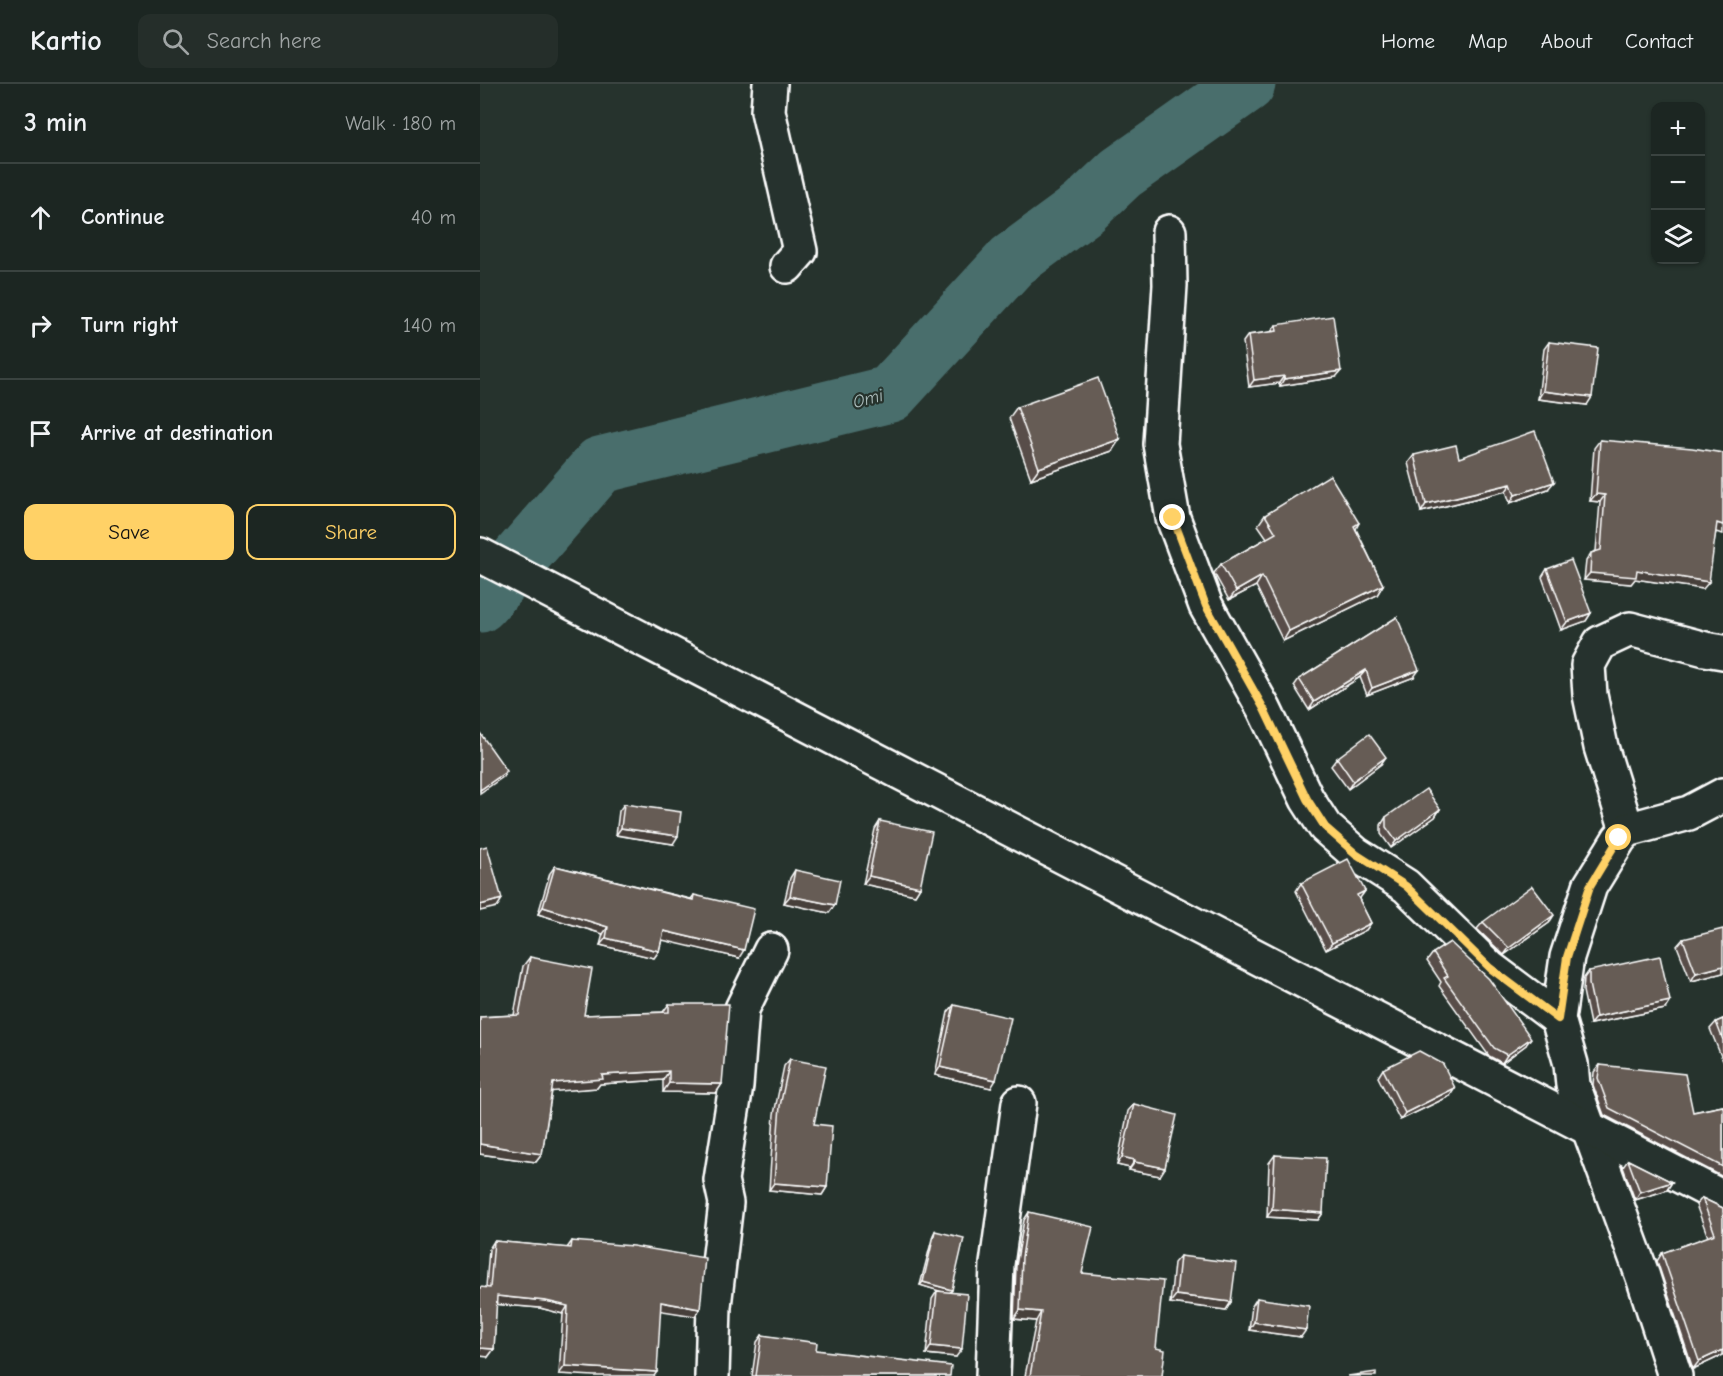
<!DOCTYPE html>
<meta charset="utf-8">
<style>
:root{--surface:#1c2622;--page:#252e2a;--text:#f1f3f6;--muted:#a0a5a5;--line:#3a4340;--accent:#ffd166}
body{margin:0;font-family:"Comic Neue",sans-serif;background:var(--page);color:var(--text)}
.controls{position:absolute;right:18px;top:18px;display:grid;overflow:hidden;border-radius:12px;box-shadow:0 2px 4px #0004}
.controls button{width:54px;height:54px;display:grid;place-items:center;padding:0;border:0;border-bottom:2px solid var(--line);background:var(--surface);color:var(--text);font:30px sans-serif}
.stop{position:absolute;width:18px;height:18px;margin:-14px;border:4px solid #ffd166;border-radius:50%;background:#fff}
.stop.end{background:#ffd166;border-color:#fff;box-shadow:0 2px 6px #0008}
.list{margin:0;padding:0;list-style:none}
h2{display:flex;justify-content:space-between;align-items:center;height:78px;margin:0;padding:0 24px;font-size:26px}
h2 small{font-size:20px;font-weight:400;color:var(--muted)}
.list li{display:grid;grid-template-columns:39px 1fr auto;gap:18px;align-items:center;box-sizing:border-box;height:108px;padding:0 24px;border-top:2px solid var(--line)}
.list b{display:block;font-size:22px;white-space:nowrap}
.list em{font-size:20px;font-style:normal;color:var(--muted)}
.actions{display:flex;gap:12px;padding:18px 24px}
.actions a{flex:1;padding:14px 0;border:2px solid var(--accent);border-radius:12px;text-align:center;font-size:21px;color:var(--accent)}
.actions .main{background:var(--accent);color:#111}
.icon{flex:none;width:33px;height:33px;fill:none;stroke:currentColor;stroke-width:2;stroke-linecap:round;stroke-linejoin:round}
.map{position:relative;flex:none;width:1243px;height:1292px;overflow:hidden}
header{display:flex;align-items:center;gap:36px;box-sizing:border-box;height:84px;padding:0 30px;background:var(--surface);border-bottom:2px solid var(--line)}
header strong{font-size:28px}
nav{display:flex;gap:33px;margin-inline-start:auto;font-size:21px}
.search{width:420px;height:54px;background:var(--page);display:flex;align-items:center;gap:15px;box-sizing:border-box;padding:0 21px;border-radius:12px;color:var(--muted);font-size:22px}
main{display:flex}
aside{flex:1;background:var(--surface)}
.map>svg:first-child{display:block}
</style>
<header>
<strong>Kartio</strong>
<div class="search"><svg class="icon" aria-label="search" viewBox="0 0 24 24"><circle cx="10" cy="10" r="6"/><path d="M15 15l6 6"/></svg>Search here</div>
<nav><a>Home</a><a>Map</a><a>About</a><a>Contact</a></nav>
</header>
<main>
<aside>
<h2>3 min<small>Walk · 180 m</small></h2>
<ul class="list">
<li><svg class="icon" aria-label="ahead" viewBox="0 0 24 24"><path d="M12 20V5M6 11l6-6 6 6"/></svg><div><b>Continue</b></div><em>40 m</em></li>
<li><svg class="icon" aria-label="right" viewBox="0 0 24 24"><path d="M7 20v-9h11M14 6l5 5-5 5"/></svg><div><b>Turn right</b></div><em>140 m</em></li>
<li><svg class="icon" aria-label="arrive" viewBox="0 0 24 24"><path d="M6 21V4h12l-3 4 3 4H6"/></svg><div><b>Arrive at destination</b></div></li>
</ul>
<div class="actions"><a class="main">Save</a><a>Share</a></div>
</aside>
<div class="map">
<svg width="1243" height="1292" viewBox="0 0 1243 1292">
<rect width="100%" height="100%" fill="#26332d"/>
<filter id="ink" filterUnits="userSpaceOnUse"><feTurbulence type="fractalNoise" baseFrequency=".0167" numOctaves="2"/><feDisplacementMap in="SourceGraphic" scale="12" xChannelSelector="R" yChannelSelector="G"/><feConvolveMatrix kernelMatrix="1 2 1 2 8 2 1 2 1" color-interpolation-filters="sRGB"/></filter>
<g filter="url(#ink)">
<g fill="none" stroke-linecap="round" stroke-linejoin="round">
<polyline stroke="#496e6c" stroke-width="57" points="0,520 120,381 410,310 532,177 604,124 641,89 767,0"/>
<defs>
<g id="street">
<polyline points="290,0 288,27 320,167 307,182"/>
<polyline points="689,148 690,201 680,360 693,434 726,522 784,625 827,715 845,743 876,770 926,802 1010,884 1078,935"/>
<polyline points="1147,746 1121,663 1110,611 1108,581 1120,559 1150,545 1225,565 1243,568"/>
<polyline points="232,1292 234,1222 246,1119 241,1096 256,1002 262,925 291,866"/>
<polyline points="513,1292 517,1180 539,1019"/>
<polyline points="1195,1292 1163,1193 1093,1001 1091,980 1078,935 1087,873 1110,802 1139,755 1147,746 1209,729 1243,711"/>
</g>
<polyline id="highway" points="0,471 1243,1114"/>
</defs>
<use href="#street" stroke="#fff" stroke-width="38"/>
<use href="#highway" stroke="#fff" stroke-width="38"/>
<use href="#street" stroke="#26332d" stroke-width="33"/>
<use href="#highway" stroke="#26332d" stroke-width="33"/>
</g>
<g fill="#584e48" stroke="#fff" stroke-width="1.5">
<polygon points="796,241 856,293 800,302 799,299 769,303 763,258 768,251 791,248"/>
<polygon points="1069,258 1107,321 1058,315 1064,265"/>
<polygon points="537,323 632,367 551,395 529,334"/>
<polygon points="1120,356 1236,448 1223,505 1155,495 1151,500 1104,496 1106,477 1111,469 1116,467 1120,418 1110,417 1114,364"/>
<polygon points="934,371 979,374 1068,405 1030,419 1026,407 941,428 928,379"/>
<polygon points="785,431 879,439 876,445 903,501 897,511 803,557 776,502 749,516 734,489 741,480 787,454 778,441"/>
<polygon points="1067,485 1111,529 1106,537 1081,546 1062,493"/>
<polygon points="917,533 934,593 887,611 880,593 829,626 814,602 819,595"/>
<polygon points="857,674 901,680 868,705 851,682"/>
<polygon points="144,720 193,760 136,751 139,727"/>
<polygon points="960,725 955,733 911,764 901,750 901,741 906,733"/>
<polygon points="400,737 440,803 435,811 383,800 395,745"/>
<polygon points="75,782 211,815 214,811 259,874 182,855 179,867 174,874 120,861 123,850 58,830 70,789"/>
<polygon points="315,786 355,821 349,829 304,819 310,794"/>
<polygon points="821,799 885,807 879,815 891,839 886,846 846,866 816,807"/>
<polygon points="1003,838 1069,839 1024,871 997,845"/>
<polygon points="1203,855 1243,889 1211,897 1197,862"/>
<polygon points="953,869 1046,961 1022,979 1009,972 959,902 961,898 947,877"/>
<polygon points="50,873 104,931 183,928 189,920 242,1000 236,1009 183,1008 183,996 120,1000 117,1004 72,1007 62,1070 56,1078 0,1070 0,933 34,931 43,882"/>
<polygon points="1109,887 1185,925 1110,940 1103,907 1104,894"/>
<polygon points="474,921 511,1004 455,991 468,928"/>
<polygon points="1243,935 1243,977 1230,945 1236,938"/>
<polygon points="310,975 334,1040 347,1103 342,1111 289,1106 294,1030 304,982"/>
<polygon points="1120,981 1213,1028 1243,1022 1243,1093 1124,1031 1113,1001 1114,988"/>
<polygon points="903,985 970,1012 920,1036 898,993"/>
<polygon points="654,1020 680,1092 649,1086 650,1084 637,1081 648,1027"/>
<polygon points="795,1071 843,1129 838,1136 787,1133 789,1079"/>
<polygon points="1148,1076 1192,1098 1187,1106 1155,1116 1143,1083"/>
<polygon points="1222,1114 1243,1124 1243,1271 1213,1285 1177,1177 1182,1169 1228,1153 1216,1121"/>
<polygon points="549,1128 602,1189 676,1264 682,1292 545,1292 556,1237 534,1235 536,1182 544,1136"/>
<polygon points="455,1147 470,1208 476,1273 446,1270 452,1215 457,1207 463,1208 440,1201 453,1151"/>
<polygon points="14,1157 87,1164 92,1157 220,1225 215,1232 181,1226 79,1290 83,1230 60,1224 16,1220 14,1265 8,1273 6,1203 9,1165"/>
<polygon points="700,1172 751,1218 746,1226 690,1219 694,1179"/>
<polygon points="777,1214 821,1253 769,1246 772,1222"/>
<polygon points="282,1251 336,1266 470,1292 272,1292 277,1258"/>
</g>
<g fill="#47403b" stroke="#fff" stroke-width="1.5">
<polygon points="861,287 856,293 800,302 804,295"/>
<polygon points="804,292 799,299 769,303 774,296"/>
<polygon points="1063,307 1112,313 1107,321 1058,315"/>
<polygon points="640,355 632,367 551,395 559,384"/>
<polygon points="1074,398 1068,405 1030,419 1035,411"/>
<polygon points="1031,400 1026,407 941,428 946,420"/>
<polygon points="1116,410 1125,411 1120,418 1110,417"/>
<polygon points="1237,439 1243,441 1243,450 1232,447"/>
<polygon points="1157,486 1229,498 1223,505 1155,495 1151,500 1104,496 1110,489"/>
<polygon points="782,492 776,502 749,516 756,507"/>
<polygon points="903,501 897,511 803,557 809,547"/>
<polygon points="1111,529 1106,537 1081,546 1087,538"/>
<polygon points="886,586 880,593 829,626 834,618"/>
<polygon points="939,586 934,593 887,611 892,604"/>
<polygon points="906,673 901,680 868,705 873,697"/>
<polygon points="27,687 23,693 0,709 0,706"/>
<polygon points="960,725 955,733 911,764 916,757"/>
<polygon points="141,744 198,752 193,760 136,751"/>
<polygon points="389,792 440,803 435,811 383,800"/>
<polygon points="885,807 880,814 872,819 877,811"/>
<polygon points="310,812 355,821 349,829 304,819"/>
<polygon points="22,815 17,823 0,827 0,821"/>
<polygon points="63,823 128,843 123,850 58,830"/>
<polygon points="1074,831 1069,839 1024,871 1029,864"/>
<polygon points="891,839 886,846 846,866 852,859"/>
<polygon points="184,847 264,866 259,874 178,855"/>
<polygon points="126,854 179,867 174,874 120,861"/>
<polygon points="1243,882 1243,889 1211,897 1216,889"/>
<polygon points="1190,917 1185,925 1110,940 1116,933"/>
<polygon points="1051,954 1046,961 1022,979 1027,971"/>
<polygon points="460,983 516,996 511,1004 455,991"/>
<polygon points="189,987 183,996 120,1000 117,1004 67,1008 73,999 122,991"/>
<polygon points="189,999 242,1000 236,1009 183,1008"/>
<polygon points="975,1004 970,1012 920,1036 925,1029"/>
<polygon points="0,1060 62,1070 56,1078 0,1070"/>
<polygon points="642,1073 655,1076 650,1084 637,1081"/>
<polygon points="655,1078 685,1084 680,1092 649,1086"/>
<polygon points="1192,1098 1187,1106 1155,1116 1160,1108"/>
<polygon points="294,1099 347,1103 342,1111 289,1106"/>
<polygon points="792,1125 843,1129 838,1136 787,1133"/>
<polygon points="443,1198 472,1206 469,1210 440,1201"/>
<polygon points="696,1211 751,1218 746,1226 690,1219"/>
<polygon points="17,1212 66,1217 88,1222 83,1230 60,1224 12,1220"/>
<polygon points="181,1218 220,1225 215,1232 176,1226"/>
<polygon points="540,1226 561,1228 556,1237 534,1235"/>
<polygon points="774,1238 826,1246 821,1253 769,1246"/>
<polygon points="451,1262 482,1265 476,1273 446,1270"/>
<polygon points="0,1264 14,1265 8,1273 0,1272"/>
<polygon points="1243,1266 1243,1271 1213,1285 1219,1277"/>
<polygon points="85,1282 177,1288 174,1292 114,1292 79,1290"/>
</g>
<g fill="#665b54" stroke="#fff" stroke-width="1.5">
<polygon points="853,232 861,287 804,295 804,292 774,296 768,251 797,247 796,241"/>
<polygon points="1069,258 1118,264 1112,313 1063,307"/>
<polygon points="618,294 640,355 559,384 537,323"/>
<polygon points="1055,347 1074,398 1035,411 1031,400 946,420 934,371 976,361 979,374"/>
<polygon points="1120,356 1212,364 1243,369 1243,441 1237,439 1229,498 1157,486 1156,493 1110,489 1111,469 1121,466 1125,411 1116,410"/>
<polygon points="850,391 879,439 874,442 903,501 809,547 782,492 756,507 741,480 796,449 785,431"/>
<polygon points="1091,476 1111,529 1087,538 1067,485"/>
<polygon points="917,533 939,586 892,604 886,586 834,618 819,595"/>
<polygon points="0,649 27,687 0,706"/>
<polygon points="889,650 906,673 873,697 857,674"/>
<polygon points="946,705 960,725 916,757 906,743 906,733"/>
<polygon points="144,720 201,728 198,752 141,744"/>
<polygon points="400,737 452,748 440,803 389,792"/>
<polygon points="7,762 22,815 0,821 0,764"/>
<polygon points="868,775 885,807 877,811 891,839 852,859 821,799"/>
<polygon points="75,782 213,816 214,811 274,825 264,866 184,847 179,867 126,854 128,843 63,823"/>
<polygon points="315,786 360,796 355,821 310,812"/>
<polygon points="1052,802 1074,831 1029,864 1003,838"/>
<polygon points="1243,845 1243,882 1216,889 1203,855"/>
<polygon points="970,858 1009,895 1051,954 1027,971 1014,964 964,894 968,892 953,869"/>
<polygon points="1180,872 1190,917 1116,933 1109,900 1109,887"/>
<polygon points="50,873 112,885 104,931 189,928 189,920 249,920 242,1000 189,999 189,987 122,991 123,995 73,999 62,1070 0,1060 0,933 39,931"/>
<polygon points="474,921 531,934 516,996 460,983"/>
<polygon points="1243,935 1243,956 1236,938"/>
<polygon points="939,967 963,980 975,1004 925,1029 903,985"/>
<polygon points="310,975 346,982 334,1040 352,1042 347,1103 294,1099 300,1022"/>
<polygon points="1120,981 1205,990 1213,1028 1243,1022 1243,1083 1129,1024 1118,994"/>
<polygon points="654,1020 697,1031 685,1084 655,1078 655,1076 642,1073"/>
<polygon points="795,1071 846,1074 843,1129 792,1125"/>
<polygon points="1148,1076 1192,1098 1160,1108"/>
<polygon points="1222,1114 1243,1124 1243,1266 1219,1277 1182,1169 1235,1150"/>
<polygon points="549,1128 613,1143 602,1189 683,1197 676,1264 685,1266 682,1292 550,1292 561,1228 540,1226 542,1173"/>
<polygon points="455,1147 484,1154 472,1206 443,1198"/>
<polygon points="14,1157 91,1164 92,1157 153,1162 225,1174 220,1225 181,1218 177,1288 85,1282 88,1222 66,1217 17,1212 14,1265 0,1264 0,1203 10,1204"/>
<polygon points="700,1172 756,1179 751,1218 696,1211"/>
<polygon points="457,1207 487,1210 482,1265 451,1262"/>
<polygon points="777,1214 829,1222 826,1246 774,1238"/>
<polygon points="282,1251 337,1259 336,1266 471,1282 470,1292 276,1292"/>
<polygon points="896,1288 896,1292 868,1292"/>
</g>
</g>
<g fill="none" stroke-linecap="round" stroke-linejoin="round" filter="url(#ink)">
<polyline stroke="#ffd166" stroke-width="8" points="693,434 726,522 784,625 827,715 845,743 876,770 926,802 1010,884 1078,935 1087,873 1110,802 1139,754"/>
</g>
<g text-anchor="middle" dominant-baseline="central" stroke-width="4.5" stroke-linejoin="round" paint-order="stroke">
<g font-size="18" font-style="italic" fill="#adbebd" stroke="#26332d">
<text transform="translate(388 315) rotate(-15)">Omi</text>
</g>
</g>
</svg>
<div class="controls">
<button>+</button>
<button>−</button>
<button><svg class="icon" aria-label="layers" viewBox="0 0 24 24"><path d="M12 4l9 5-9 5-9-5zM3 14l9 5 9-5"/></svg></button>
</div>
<div class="stop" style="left:1139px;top:754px"></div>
<div class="stop end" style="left:693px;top:434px"></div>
</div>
</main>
